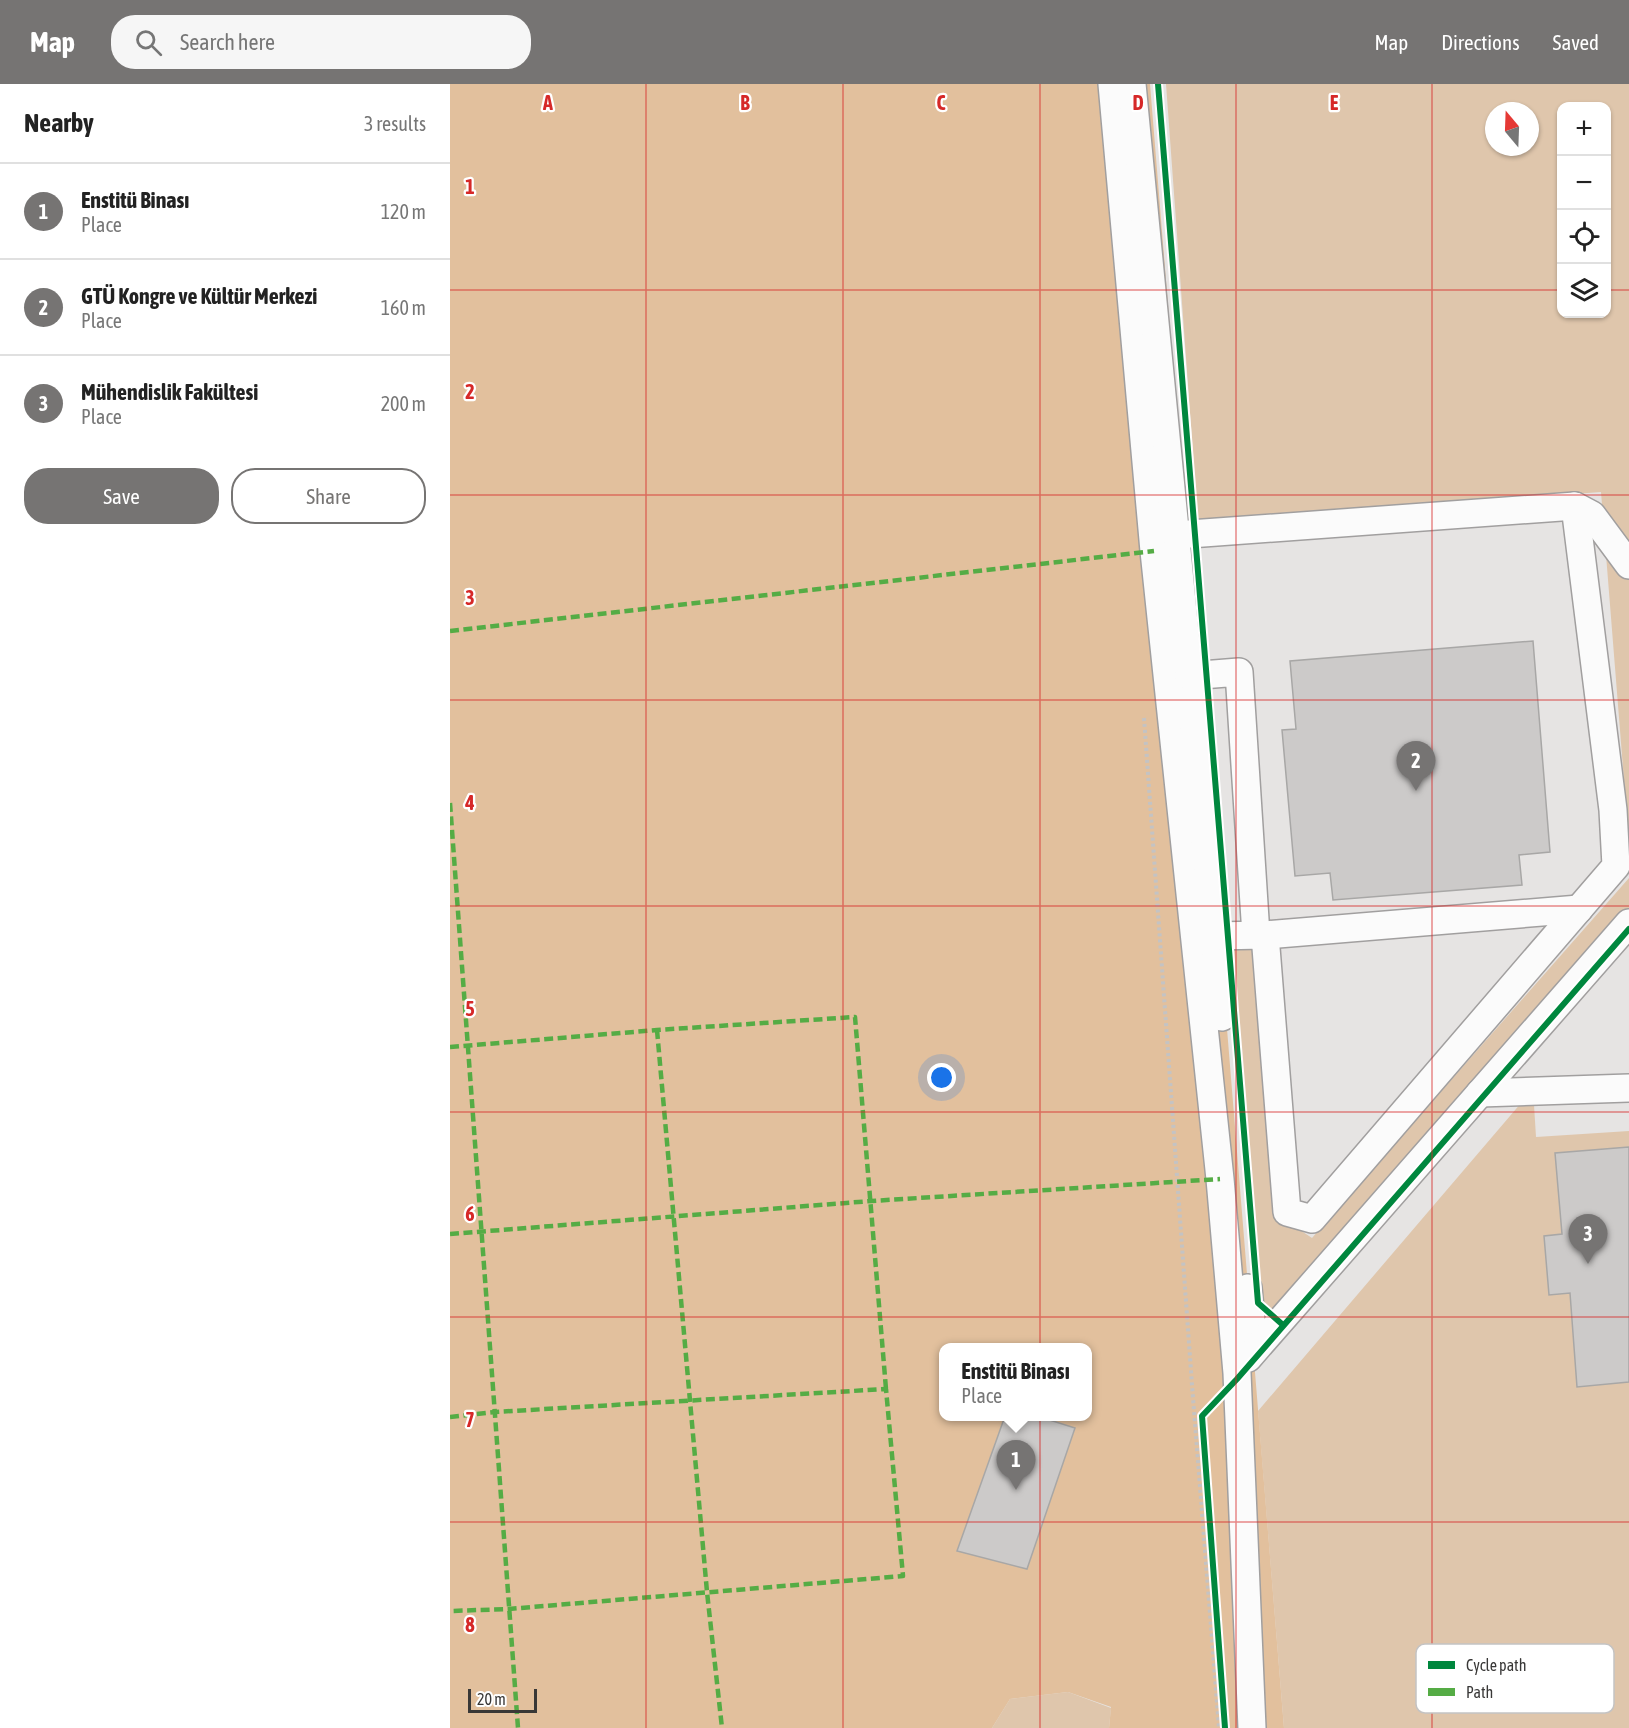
<!DOCTYPE html>
<meta charset="utf-8">
<style>
:root{--surface:#fff;--page:#f6f6f6;--text:#222;--muted:#767676;--line:#e0e0e0;--accent:#767473}
body{margin:0;font-family:"Asap Condensed",sans-serif;background:var(--page);color:var(--text)}
.controls{position:absolute;right:18px;top:18px;display:grid;overflow:hidden;border-radius:12px;box-shadow:0 2px 4px #0004}
.controls button{width:54px;height:54px;display:grid;place-items:center;padding:0;border:0;border-bottom:2px solid var(--line);background:var(--surface);color:var(--text);font:30px sans-serif}
.compass{position:absolute;left:1035px;top:18px;width:54px;height:54px;border-radius:50%;background:var(--surface);box-shadow:0 2px 4px #0004;rotate:341deg}
.scale{position:absolute;left:18px;bottom:15px;width:69px;box-sizing:border-box;padding-left:6px;border:3px solid #393837;border-top:0;font-size:16px;line-height:21px;white-space:nowrap;color:#393837;-webkit-text-stroke:4px #fff;paint-order:stroke}
.you{position:absolute;left:492px;top:994px;width:21px;height:21px;margin:-15px;border:4px solid #fff;border-radius:50%;background:#1a73e8;box-shadow:0 0 0 9px #1a73e833}
.badge{display:grid;place-items:center;width:39px;height:39px;border-radius:50%;background:var(--accent);color:#fff;font-size:20px;font-weight:700}
.pin{position:absolute;translate:-50% -50px;filter:drop-shadow(0 2px 3px #0008)}
.pin::after{content:'';position:absolute;top:32px;width:21px;height:18px;background:inherit;clip-path:polygon(0 0,100% 0,50% 100%)}
.popup{position:absolute;left:489px;top:1259px;width:153px;height:78px;box-sizing:border-box;display:grid;place-content:center;border-radius:12px;background:var(--surface);filter:drop-shadow(0 2px 4px #0005);font-size:20px;white-space:nowrap;color:var(--muted)}
.popup b{font-size:22px;color:var(--text)}
.popup::after{content:'';position:absolute;left:50%;top:100%;margin-left:-12px;border:12px solid transparent;border-top-color:var(--surface)}
.list{margin:0;padding:0;list-style:none}
h2{display:flex;justify-content:space-between;align-items:center;height:78px;margin:0;padding:0 24px;font-size:26px}
h2 small{font-size:20px;font-weight:400;color:var(--muted)}
.list li{display:grid;grid-template-columns:39px 1fr auto;gap:18px;align-items:center;box-sizing:border-box;height:96px;padding:0 24px;border-top:2px solid var(--line)}
.list b{display:block;font-size:22px;white-space:nowrap}
.list p{margin:0;font-size:20px;white-space:nowrap;color:var(--muted)}
.list em{font-size:20px;font-style:normal;color:var(--muted)}
.actions{display:flex;gap:12px;padding:18px 24px}
.actions a{flex:1;padding:14px 0;border:2px solid var(--accent);border-radius:24px;text-align:center;font-size:21px;color:var(--accent)}
.actions .main{background:var(--accent);color:#fff}
.icon{flex:none;width:33px;height:33px;fill:none;stroke:currentColor;stroke-width:2;stroke-linecap:round;stroke-linejoin:round}
.map{position:relative;flex:none;width:1179px;height:1644px;overflow:hidden}
header{display:flex;align-items:center;gap:36px;box-sizing:border-box;height:84px;padding:0 30px;background:var(--accent);color:#fff}
header strong{font-size:28px}
nav{display:flex;gap:33px;margin-inline-start:auto;font-size:21px}
.search{width:420px;height:54px;background:var(--page);display:flex;align-items:center;gap:15px;box-sizing:border-box;padding:0 21px;border-radius:24px;color:var(--muted);font-size:22px}
main{display:flex}
aside{flex:1;background:var(--surface)}
.map>svg:first-child{display:block}
</style>
<header>
<strong>Map</strong>
<div class="search"><svg class="icon" aria-label="search" viewBox="0 0 24 24"><circle cx="10" cy="10" r="6"/><path d="M15 15l6 6"/></svg>Search here</div>
<nav><a>Map</a><a>Directions</a><a>Saved</a></nav>
</header>
<main>
<aside>
<h2>Nearby<small>3 results</small></h2>
<ul class="list">
<li><span class="badge">1</span><div><b>Enstitü Binası</b><p>Place</p></div><em>120 m</em></li>
<li><span class="badge">2</span><div><b>GTÜ Kongre ve Kültür Merkezi</b><p>Place</p></div><em>160 m</em></li>
<li><span class="badge">3</span><div><b>Mühendislik Fakültesi</b><p>Place</p></div><em>200 m</em></li>
</ul>
<div class="actions"><a class="main">Save</a><a>Share</a></div>
</aside>
<div class="map">
<svg width="1179" height="1644" viewBox="0 0 1179 1644">
<rect width="100%" height="100%" fill="#e6e4e3"/>
<g fill="#dfc6ac" fill-rule="evenodd">
<path d="M716,0H1179V759L1151,408L748,438ZM1112,22H1156V230H1112ZM1044,27H1080V63H1044Z"/>
<polygon points="1179,794 1179,831 831,1233 812,1217 781,861 805,859 826,1130 862,1154"/>
<polygon points="1083,1005 1086,1053 1179,1047 1179,1644 834,1644 808,1327"/>
<polygon points="618,1608 661,1624 659,1644 542,1644 560,1615"/>
</g>
<path fill="#e2c09d" fill-rule="evenodd" d="M0,0H700L834,1644H659L661,1623L618,1608L560,1615L542,1644H0ZM494,1264H638V1332H494Z"/>
<g fill="#cccac9" stroke="#a8a7a6" stroke-width="1.5">
<polygon points="1083,557 1100,768 1069,771 1072,801 883,816 880,789 845,792 832,646 846,645 840,577"/>
<polygon points="1179,1063 1179,1298 1127,1303 1120,1209 1099,1211 1094,1152 1112,1150 1105,1069"/>
<polygon points="555,1332 587,1332 625,1344 577,1485 507,1467"/>
</g>
<g fill="none" stroke-linecap="round" stroke-linejoin="round">
<defs>
<g id="minor">
<polyline points="662,0 704,467 770,1095 787,1289 802,1644"/>
<polyline points="682,0 772,933"/>
<polyline points="726,451 1125,422 1142,431 1179,481"/>
<polyline points="739,592 789,588 806,851"/>
<polyline points="815,851 837,1128 862,1135 1166,782 1163,726 1125,422"/>
<polyline points="764,852 815,851 1129,825"/>
<polyline points="1030,1009 1179,1004"/>
<polyline points="798,1204 804,1266"/>
<polyline points="798,1274 1179,839"/>
</g>
</defs>
<use href="#minor" stroke="#a19f9f" stroke-width="30"/>
<polyline stroke="#c4c3c3" stroke-width="4" stroke-dasharray="3 3" stroke-linecap="butt" points="694,634 742,1301 769,1644"/>
<use href="#minor" stroke="#fbfbfb" stroke-width="27"/>
<g stroke="#55ac45" stroke-width="4.5" stroke-dasharray="9 4.5" stroke-linecap="butt">
<polyline points="0,547 704,467"/>
<polyline points="0,719 68,1644"/>
<polyline points="207,946 257,1508 272,1644"/>
<polyline points="0,963 207,946 405,933 436,1305"/>
<polyline points="0,1150 421,1117 770,1095"/>
<polyline points="0,1333 45,1328 436,1305 453,1492 59,1525 0,1527"/>
</g>
<defs>
<g id="cycleway">
<polyline points="708,0 808,1219 833,1241"/>
<polyline points="775,1644 752,1332 787,1295 1179,845"/>
</g>
</defs>
<use href="#cycleway" stroke="#fff" stroke-width="10"/>
<use href="#cycleway" stroke="#00873e" stroke-width="6"/>
</g>
<path fill="none" stroke="#d62828" stroke-width="1.5" stroke-opacity="0.55" d="M196,0V1644M393,0V1644M590,0V1644M786,0V1644M982,0V1644M0,206H1112M1156,206H1179M0,411H1179M0,616H1179M0,822H1179M0,1028H1179M0,1233H1179M0,1438H1179"/>
<rect x="966" y="1560" width="198" height="69" rx="9" fill="#fff" stroke="#c4c3c3" stroke-width="1.5"/>
<rect x="978" y="1577" width="27" height="8" fill="#00873e"/>
<rect x="978" y="1604" width="27" height="8" fill="#55ac45"/>
<g font-size="16" fill="#393837">
<text x="1016" y="1587">Cycle path</text>
<text x="1016" y="1614">Path</text>
</g>
<g font-size="20" text-anchor="middle" font-weight="bold" fill="#d62828" stroke="#fff" stroke-width="4.5" stroke-linejoin="round" paint-order="stroke">
<text x="98" y="26">A</text>
<text x="295" y="26">B</text>
<text x="491" y="26">C</text>
<text x="688" y="26">D</text>
<text x="884" y="26">E</text>
<text x="20" y="110">1</text>
<text x="20" y="315">2</text>
<text x="20" y="521">3</text>
<text x="20" y="726">4</text>
<text x="20" y="932">5</text>
<text x="20" y="1137">6</text>
<text x="20" y="1343">7</text>
<text x="20" y="1548">8</text>
</g>
</svg>
<div class="controls">
<button>+</button>
<button>−</button>
<button><svg class="icon" aria-label="locate" viewBox="0 0 24 24"><circle cx="12" cy="12" r="6"/><path d="M12 2v4M12 18v4M2 12h4M18 12h4"/></svg></button>
<button><svg class="icon" aria-label="layers" viewBox="0 0 24 24"><path d="M12 4l9 5-9 5-9-5zM3 14l9 5 9-5"/></svg></button>
</div>
<svg class="compass" viewBox="-18 -18 36 36"><path d="M0-13l5 13h-10z" fill="#e53935"/><path d="M0 13l5-13h-10z" fill="#767676"/></svg>
<div class="scale">20 m</div>
<div class="you"></div>
<div class="pin badge" style="left:566px;top:1406px">1</div>
<div class="popup"><b>Enstitü Binası</b>Place</div>
<div class="pin badge" style="left:966px;top:707px">2</div>
<div class="pin badge" style="left:1138px;top:1180px">3</div>
</div>
</main>
